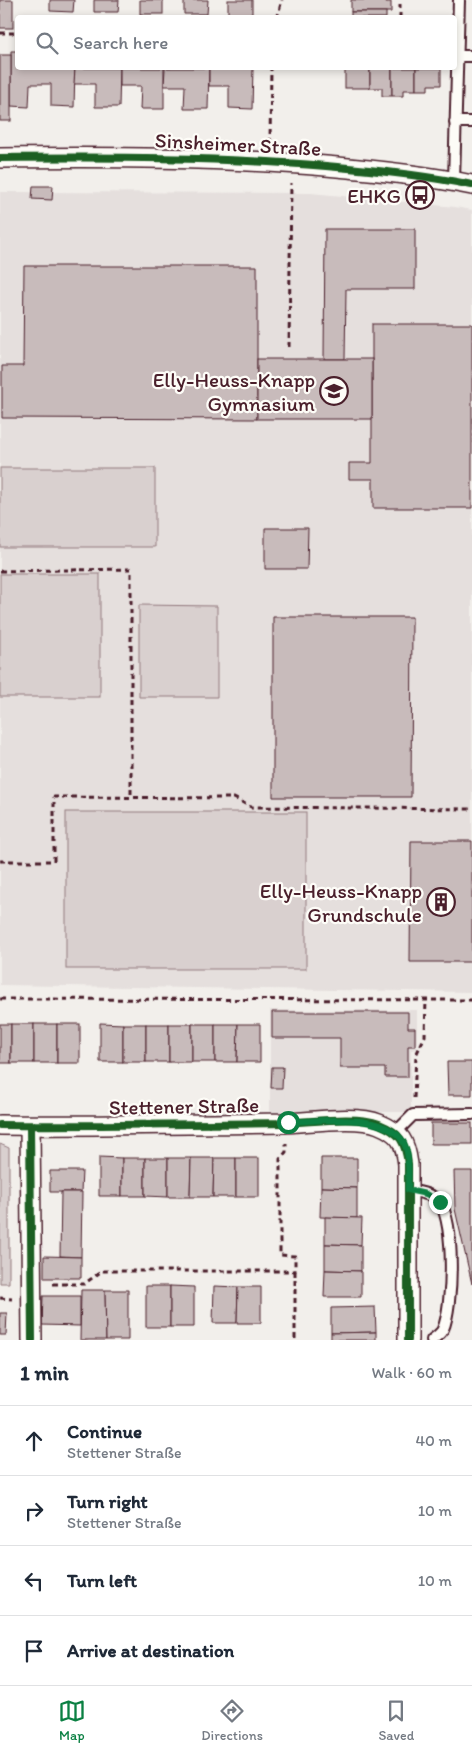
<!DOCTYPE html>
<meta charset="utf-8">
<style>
:root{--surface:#fff;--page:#f6f6f7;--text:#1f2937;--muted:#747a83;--line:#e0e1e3;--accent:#0b8043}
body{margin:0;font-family:Itim,sans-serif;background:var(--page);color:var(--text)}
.stop{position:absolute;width:15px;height:15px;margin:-11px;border:4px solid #0b8043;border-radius:50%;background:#fff}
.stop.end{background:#0b8043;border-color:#fff;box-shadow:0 1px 5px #0008}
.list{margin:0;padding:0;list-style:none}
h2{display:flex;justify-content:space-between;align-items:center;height:65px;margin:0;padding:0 20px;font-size:21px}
h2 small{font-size:16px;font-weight:400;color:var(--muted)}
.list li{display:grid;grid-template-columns:32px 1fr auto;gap:15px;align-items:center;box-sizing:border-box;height:70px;padding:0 20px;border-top:1px solid var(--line)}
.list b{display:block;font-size:19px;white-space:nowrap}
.list p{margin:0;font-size:16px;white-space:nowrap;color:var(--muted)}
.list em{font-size:16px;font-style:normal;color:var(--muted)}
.icon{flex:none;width:28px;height:28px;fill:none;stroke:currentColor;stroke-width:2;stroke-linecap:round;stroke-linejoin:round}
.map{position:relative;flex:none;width:472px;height:1340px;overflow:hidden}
.search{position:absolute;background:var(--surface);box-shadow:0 2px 8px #0003;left:15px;right:15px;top:15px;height:55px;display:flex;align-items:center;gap:12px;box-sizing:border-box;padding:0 18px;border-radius:5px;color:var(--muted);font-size:19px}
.sheet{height:345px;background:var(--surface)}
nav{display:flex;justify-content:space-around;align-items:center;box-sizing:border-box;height:70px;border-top:1px solid var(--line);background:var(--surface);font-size:14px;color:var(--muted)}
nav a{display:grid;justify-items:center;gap:2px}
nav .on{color:var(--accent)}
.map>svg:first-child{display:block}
</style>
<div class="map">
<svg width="472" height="1340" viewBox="0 0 472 1340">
<rect width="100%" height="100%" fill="#f2efeb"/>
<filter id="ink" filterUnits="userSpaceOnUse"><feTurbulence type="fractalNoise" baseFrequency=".02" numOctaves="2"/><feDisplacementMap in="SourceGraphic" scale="10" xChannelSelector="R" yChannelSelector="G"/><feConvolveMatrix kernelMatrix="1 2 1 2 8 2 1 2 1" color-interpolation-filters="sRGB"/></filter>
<g filter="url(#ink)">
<g fill="#e5dfdd">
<polygon points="0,192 311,193 455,207 472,210 472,992 0,985"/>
<polygon points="270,1010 417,1010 417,1049 411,1050 411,1112 270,1112"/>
</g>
<g fill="#d9d0cf" stroke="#92787d">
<rect x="0" y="468" width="155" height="79"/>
<rect x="0" y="574" width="100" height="123"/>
<polygon points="139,605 217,606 217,697 139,697"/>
<rect x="66" y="812" width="240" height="157"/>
<polygon points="0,1144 9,1148 9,1283 0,1283"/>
</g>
<g fill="#c8bbbb" stroke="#4a1f2b">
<rect x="0" y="0" width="13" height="28"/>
<polygon points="50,0 74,0 73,12 50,11"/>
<polygon points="94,0 119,0 118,12 94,12"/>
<rect x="140" y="0" width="23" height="14"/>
<polygon points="184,0 208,0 207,14 184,14"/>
<rect x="228" y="0" width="24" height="14"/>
<polygon points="351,0 386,0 386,2 391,2 391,12 351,12"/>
<rect x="351" y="12" width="35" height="6"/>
<polygon points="11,51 18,51 18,68 75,68 74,107 51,106 51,84 30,84 29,107 11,106"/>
<rect x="0" y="55" width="11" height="66"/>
<polygon points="75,68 120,68 119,107 95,107 95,84 74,84"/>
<polygon points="120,68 164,68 164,109 140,109 141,86 120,86"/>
<polygon points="165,68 209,68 208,109 184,109 185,86 164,86"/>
<polygon points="209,68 253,68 252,109 229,108 229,86 209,86"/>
<rect x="345" y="68" width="25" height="20"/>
<polygon points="370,68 392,68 392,96 382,96 382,88 370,88"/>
<polygon points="392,68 416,68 416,90 403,90 403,96 392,96"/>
<polygon points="416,68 441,68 441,85 428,85 428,90 416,90"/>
<polygon points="33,186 53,186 52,200 32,199"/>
<polygon points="325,229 415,229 415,289 346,289 345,359 324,359"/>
<polygon points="24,266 257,266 257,419 2,418 2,366 23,366"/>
<polygon points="372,324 472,324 472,508 373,508 373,479 349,479 349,463 372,463"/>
<rect x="257" y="359" width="115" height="60"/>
<polygon points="265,528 308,528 307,569 265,569"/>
<polygon points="273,617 412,617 411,797 273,797"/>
<polygon points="411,841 472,841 472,962 410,962"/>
<polygon points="272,1012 408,1012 408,1028 415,1028 415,1046 408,1046 408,1077 385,1077 385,1068 340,1068 340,1038 272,1038"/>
<polygon points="100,1023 123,1024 123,1062 100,1062"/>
<rect x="0" y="1024" width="11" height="39"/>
<rect x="11" y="1024" width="23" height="39"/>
<rect x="34" y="1024" width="23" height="39"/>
<rect x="57" y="1024" width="23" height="39"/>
<rect x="123" y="1024" width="23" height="38"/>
<rect x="146" y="1024" width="23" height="38"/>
<rect x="169" y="1024" width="23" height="38"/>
<rect x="192" y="1024" width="23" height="38"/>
<polygon points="215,1024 238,1024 237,1062 215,1062"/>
<polygon points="238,1024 260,1024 260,1062 237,1062"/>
<polygon points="447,1062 472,1062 472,1095 448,1095"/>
<polygon points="272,1067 283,1067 282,1088 271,1088"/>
<rect x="431" y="1123" width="41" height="21"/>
<polygon points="99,1157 122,1158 122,1196 99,1196"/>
<rect x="122" y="1158" width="23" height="38"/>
<polygon points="145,1158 168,1158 168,1197 145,1196"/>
<polygon points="168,1158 191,1158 190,1197 168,1197"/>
<polygon points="191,1158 214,1158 213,1197 190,1197"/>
<polygon points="214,1158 236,1158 236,1197 213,1197"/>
<rect x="236" y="1158" width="23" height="39"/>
<polygon points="321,1158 357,1158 357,1188 321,1187"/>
<polygon points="50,1171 82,1171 81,1192 50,1192"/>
<polygon points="454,1171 472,1171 472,1284 455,1209"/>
<polygon points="321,1187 357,1188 357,1218 320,1217"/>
<polygon points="61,1192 82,1192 81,1257 60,1256"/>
<polygon points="325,1217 362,1218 361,1245 325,1244"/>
<polygon points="325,1244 361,1245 361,1271 325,1270"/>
<polygon points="44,1256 81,1257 81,1278 44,1278"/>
<polygon points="325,1270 361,1271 361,1297 324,1297"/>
<rect x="146" y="1286" width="24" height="41"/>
<polygon points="170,1286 194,1287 194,1327 170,1327"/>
<polygon points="214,1286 238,1287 237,1323 213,1323"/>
<polygon points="238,1287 261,1287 261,1323 237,1323"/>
<polygon points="81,1290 105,1290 106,1340 80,1340"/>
<polygon points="105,1290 128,1290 128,1340 106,1340"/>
<polygon points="43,1296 80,1296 80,1326 42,1325"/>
<polygon points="375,1307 376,1332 331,1333 331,1308"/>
<polygon points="0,1313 7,1313 6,1335 0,1335"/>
<polygon points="376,1332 376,1340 331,1340 331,1333"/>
</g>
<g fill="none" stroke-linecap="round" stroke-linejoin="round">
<defs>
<g id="service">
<polyline points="457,56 472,56"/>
<polyline points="455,122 472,122"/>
<polyline points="454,181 459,0"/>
<polyline points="395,1133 413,1115 472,1114"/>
<path d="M408,1190C419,1192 433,1194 440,1203C455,1224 453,1306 443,1329C441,1334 435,1337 432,1340"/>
</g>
<g id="minor">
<path d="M0,158C110,157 216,157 326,166C374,170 424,175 472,185"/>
<path d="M0,1125C95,1126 190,1124 285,1123C310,1122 358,1115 379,1124C401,1133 405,1142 408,1164V1340"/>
<polyline points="30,1126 32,1340"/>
</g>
</defs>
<use href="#service" stroke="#4a1f2b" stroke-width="14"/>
<use href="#minor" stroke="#4a1f2b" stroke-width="22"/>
<g stroke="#4a1f2b" stroke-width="3" stroke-dasharray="5 4" stroke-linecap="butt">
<polyline points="277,18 282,0"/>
<polyline points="400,18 400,0"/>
<polyline points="0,33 18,33"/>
<polyline points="270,143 271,68"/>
<polyline points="289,347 291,183"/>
<polyline points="0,571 131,569 131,797"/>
<polyline points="0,861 54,861 54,797 234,798 251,807 472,809"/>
<polyline points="0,999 472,1000"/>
<polyline points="414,1098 416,1055 425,1036 426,999"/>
<polyline points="295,1271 295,1340"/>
<polyline points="53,1284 84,1284 102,1271 295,1271 295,1256 280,1255 280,1159 286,1152 286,1143"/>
<polyline points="0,1298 12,1299"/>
</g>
<use href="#service" stroke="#fdfcf7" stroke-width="10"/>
<use href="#minor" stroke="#fdfcf7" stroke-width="19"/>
<defs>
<g id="cycleway">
<path d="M0,158C110,157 216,157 326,166C374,170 424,175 472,185"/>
<path d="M0,1125C95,1126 190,1124 285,1123C310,1122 358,1115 379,1124C401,1133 405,1142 408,1164V1340"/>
<polyline points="30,1126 32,1340"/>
</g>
</defs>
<use href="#cycleway" stroke="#fdfcf7" stroke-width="11"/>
<use href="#cycleway" stroke="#1b5e20" stroke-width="8"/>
</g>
</g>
<g fill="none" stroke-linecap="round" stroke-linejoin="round" filter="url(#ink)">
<path stroke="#0b8043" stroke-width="6" d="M288,1122C318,1121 394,1110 406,1148C410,1161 408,1177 408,1190L426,1194L440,1202"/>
</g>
<defs>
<symbol id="bus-ring" viewBox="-11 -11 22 22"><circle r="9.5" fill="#fdfcf7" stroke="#4a1f2b" stroke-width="1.5"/><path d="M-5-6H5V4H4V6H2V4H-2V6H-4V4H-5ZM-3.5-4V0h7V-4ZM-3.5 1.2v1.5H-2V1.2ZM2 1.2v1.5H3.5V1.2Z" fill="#4a1f2b"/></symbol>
<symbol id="school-ring" viewBox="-11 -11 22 22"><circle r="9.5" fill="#fdfcf7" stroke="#4a1f2b" stroke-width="1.5"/><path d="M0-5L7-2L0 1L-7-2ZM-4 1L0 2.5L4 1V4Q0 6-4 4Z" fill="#4a1f2b"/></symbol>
<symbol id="building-ring" viewBox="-11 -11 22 22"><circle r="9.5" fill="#fdfcf7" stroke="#4a1f2b" stroke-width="1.5"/><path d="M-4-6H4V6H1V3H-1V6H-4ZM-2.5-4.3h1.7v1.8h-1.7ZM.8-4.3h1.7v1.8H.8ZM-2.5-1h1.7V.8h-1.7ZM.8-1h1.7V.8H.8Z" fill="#4a1f2b"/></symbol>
</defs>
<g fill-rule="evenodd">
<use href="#bus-ring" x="404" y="179" width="32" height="32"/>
<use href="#school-ring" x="318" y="375" width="32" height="32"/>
<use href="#building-ring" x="425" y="886" width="32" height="32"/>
</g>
<g text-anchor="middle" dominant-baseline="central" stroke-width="4.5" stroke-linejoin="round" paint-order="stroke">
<g font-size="21" fill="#4a1f2b" stroke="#fdfcf7">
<text transform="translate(238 144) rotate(3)">Sinsheimer Straße</text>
<text transform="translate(184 1106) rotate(-1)">Stettener Straße</text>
</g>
<g font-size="21" fill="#4a1f2b" stroke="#fdfcf7" text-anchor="end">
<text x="401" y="195">EHKG</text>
<text x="315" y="379">Elly-Heuss-Knapp<tspan x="315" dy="24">Gymnasium</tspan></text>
<text x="422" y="890">Elly-Heuss-Knapp<tspan x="422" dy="24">Grundschule</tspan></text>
</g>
</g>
</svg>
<div class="stop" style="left:288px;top:1122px"></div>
<div class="stop end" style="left:440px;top:1202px"></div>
<div class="search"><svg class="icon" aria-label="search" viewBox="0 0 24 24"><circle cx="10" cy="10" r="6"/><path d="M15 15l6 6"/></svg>Search here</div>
</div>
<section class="sheet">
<h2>1 min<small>Walk · 60 m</small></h2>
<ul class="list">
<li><svg class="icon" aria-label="ahead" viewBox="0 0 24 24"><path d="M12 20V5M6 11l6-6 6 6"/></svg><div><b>Continue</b><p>Stettener Straße</p></div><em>40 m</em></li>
<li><svg class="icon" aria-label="right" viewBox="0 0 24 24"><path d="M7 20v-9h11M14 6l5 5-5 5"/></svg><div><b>Turn right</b><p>Stettener Straße</p></div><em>10 m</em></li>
<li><svg class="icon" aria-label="left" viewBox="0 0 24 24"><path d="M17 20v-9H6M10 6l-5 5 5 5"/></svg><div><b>Turn left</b></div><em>10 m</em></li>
<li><svg class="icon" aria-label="arrive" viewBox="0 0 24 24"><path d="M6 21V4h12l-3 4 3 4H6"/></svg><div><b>Arrive at destination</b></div></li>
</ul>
</section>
<nav>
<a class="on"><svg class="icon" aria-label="map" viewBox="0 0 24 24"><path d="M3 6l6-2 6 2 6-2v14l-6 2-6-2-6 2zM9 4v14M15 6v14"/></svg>Map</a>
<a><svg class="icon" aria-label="directions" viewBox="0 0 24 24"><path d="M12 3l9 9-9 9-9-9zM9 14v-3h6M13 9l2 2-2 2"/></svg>Directions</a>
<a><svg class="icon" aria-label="saved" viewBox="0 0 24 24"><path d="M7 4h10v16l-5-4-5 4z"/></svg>Saved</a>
</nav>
